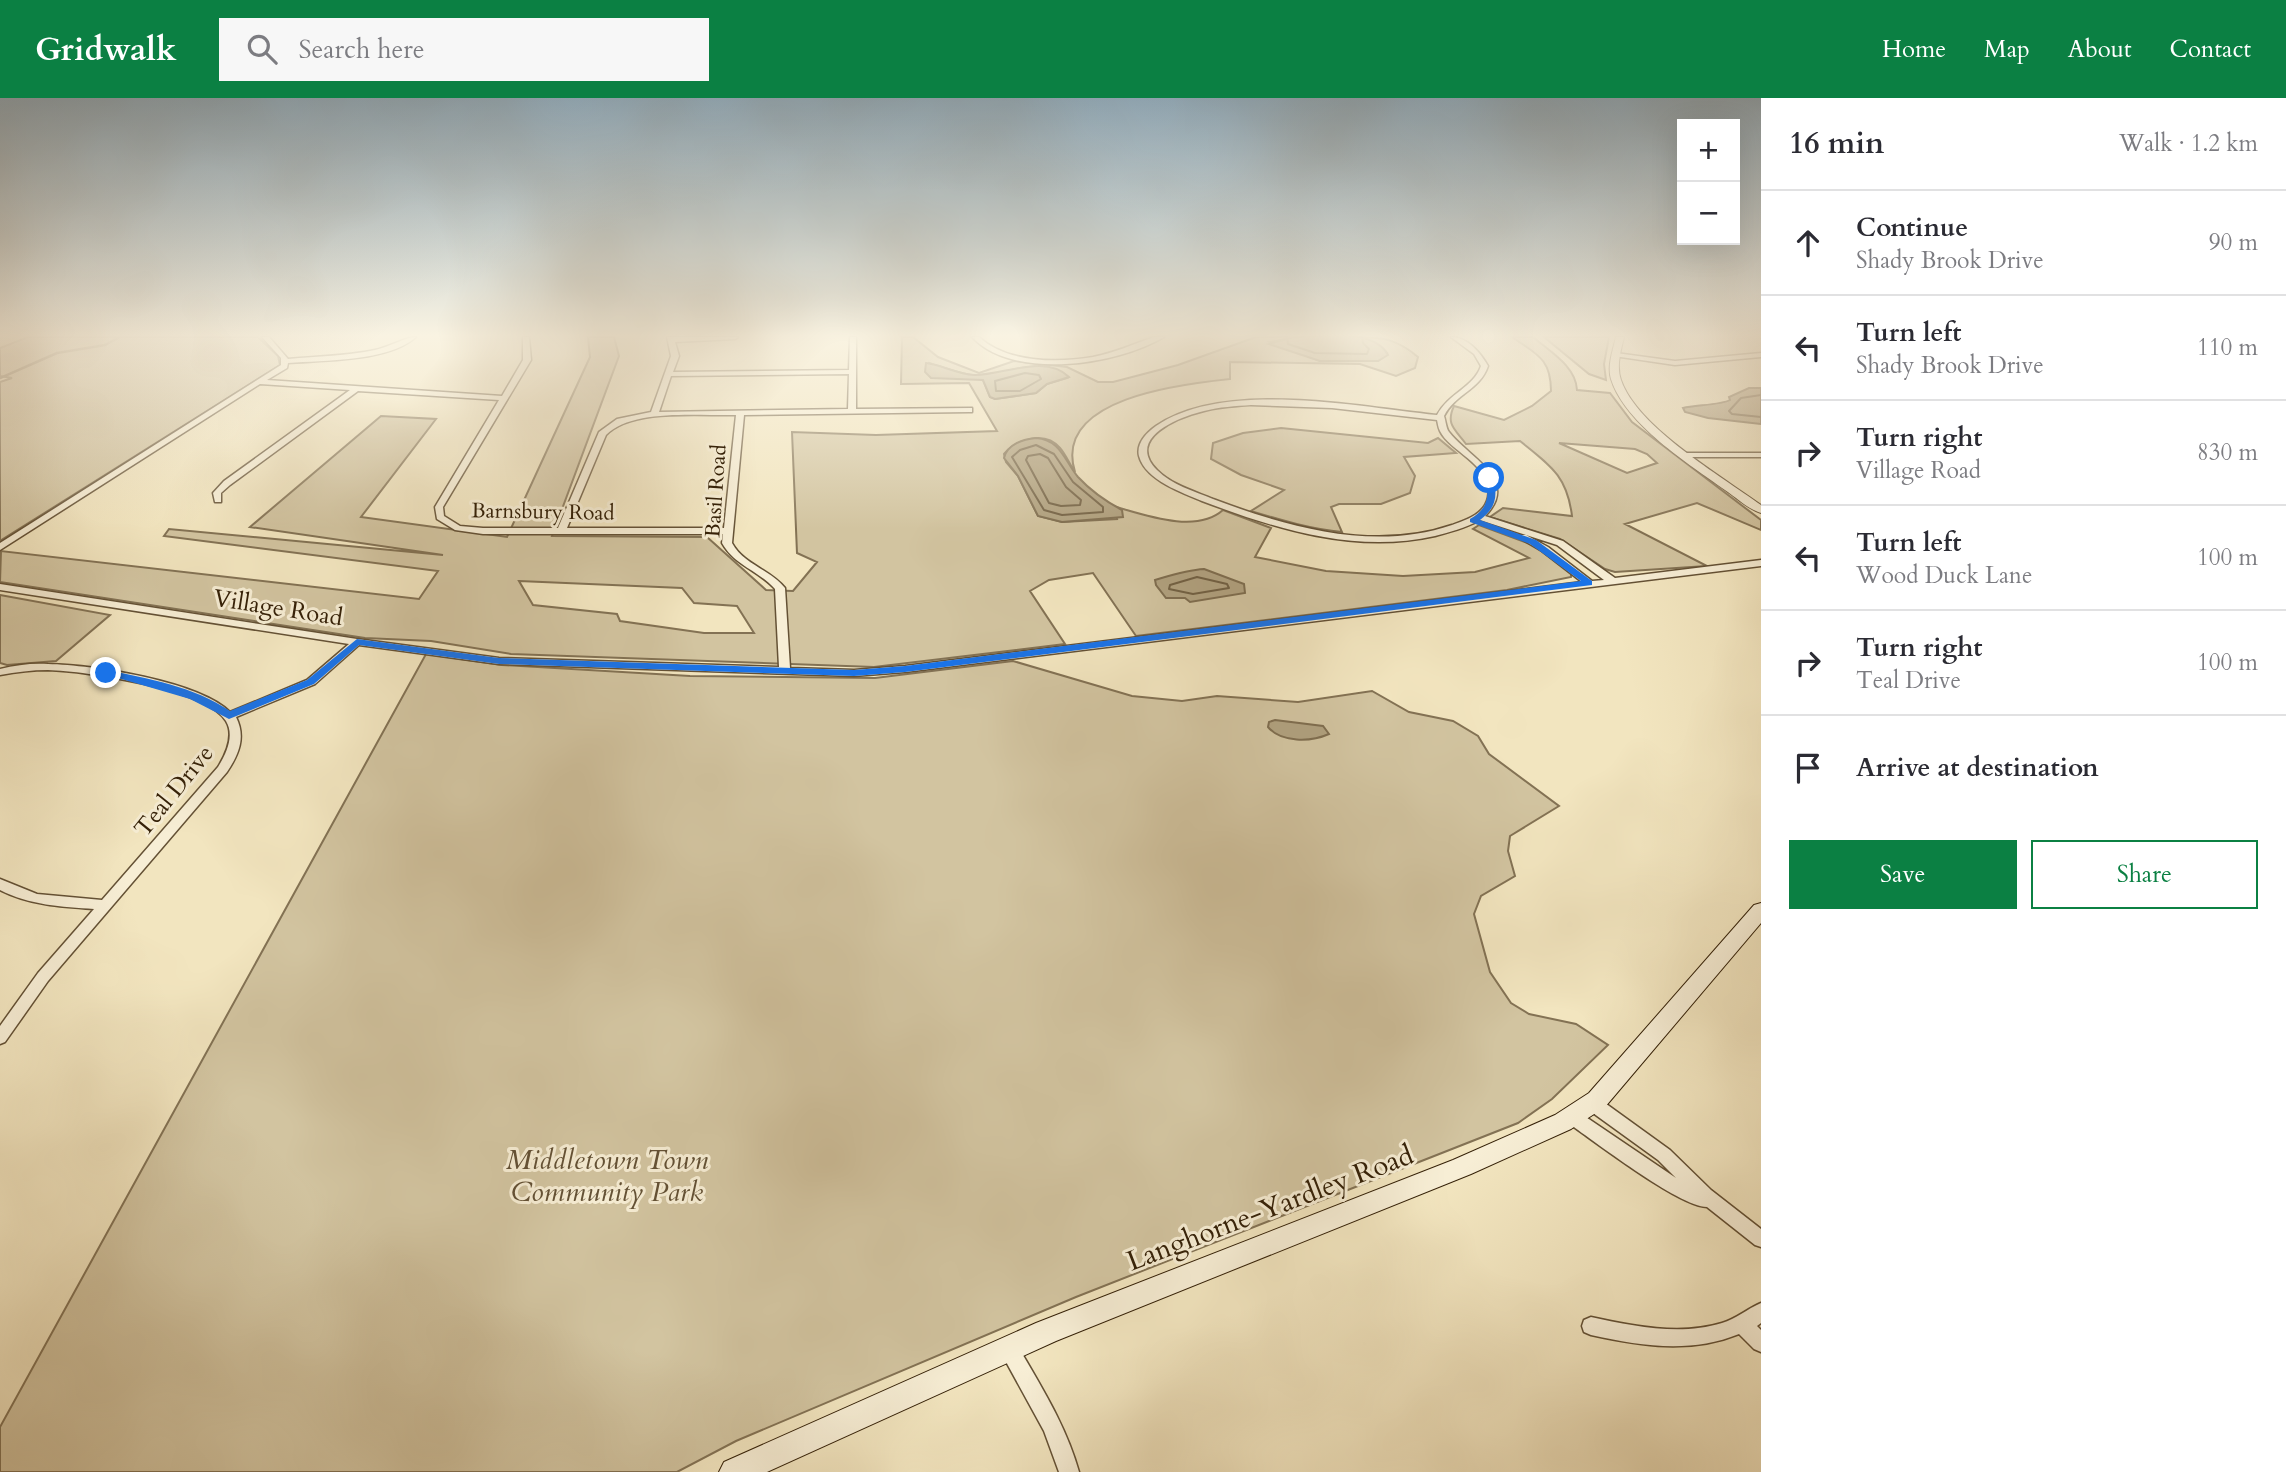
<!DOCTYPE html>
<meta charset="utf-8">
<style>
:root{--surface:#fff;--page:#f7f7f7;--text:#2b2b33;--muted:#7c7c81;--line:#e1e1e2;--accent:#0b8043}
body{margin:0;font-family:Cardo,serif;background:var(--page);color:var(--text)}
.controls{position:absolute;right:21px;top:21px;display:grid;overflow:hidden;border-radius:0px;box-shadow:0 7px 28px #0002}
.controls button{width:63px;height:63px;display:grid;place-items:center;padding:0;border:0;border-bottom:2px solid var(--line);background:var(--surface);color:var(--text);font:35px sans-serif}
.stop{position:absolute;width:21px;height:21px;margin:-16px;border:5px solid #1a73e8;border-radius:50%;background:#fff}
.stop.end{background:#1a73e8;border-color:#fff;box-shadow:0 2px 7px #0008}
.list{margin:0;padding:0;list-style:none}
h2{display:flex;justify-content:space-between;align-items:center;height:91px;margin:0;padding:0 28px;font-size:30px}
h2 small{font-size:23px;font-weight:400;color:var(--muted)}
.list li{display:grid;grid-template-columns:46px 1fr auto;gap:21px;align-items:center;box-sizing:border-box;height:105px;padding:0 28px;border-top:2px solid var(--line)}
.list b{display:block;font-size:26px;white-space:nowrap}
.list p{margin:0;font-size:23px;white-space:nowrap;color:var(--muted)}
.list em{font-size:23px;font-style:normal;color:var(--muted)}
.actions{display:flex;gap:14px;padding:21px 28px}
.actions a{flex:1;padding:16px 0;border:2px solid var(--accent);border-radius:0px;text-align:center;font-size:24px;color:var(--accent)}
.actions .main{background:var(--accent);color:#fff}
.icon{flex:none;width:38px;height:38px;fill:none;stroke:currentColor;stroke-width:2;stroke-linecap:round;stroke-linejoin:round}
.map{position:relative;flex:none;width:1761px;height:1374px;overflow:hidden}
header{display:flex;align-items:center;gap:42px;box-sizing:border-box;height:98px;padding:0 35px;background:var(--accent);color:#fff}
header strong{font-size:33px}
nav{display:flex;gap:38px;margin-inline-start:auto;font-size:24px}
.search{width:490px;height:63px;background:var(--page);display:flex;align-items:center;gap:18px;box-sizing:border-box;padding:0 24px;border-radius:0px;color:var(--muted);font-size:26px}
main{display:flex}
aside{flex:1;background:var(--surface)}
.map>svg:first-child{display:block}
</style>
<header>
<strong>Gridwalk</strong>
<div class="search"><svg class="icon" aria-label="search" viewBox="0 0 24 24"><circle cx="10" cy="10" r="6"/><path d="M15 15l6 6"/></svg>Search here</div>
<nav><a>Home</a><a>Map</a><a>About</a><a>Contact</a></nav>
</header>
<main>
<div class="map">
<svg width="1761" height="1374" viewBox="0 0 1761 1374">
<rect width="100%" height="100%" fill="#f2e5bf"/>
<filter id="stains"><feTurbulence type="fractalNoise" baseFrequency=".00286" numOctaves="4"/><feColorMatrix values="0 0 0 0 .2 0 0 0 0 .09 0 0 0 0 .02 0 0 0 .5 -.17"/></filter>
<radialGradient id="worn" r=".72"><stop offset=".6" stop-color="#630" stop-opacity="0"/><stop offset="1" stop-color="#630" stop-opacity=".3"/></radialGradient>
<g fill="#d2c4a0" stroke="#837254" stroke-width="2" fill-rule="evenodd">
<polygon points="28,239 258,239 278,258 280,267 0,443 0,284 12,280 0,278 0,250"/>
<path d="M588,239H614L619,258L552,438L707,439L766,492L793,493L817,464L797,455L792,334L876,337L997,333L969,285L901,286L902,239H913L938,259L979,275L1014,263L1067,269L1098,284H1113L1178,267L1256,239H1294L1270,244L1320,263H1378L1387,255L1377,246L1359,239C1384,239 1398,242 1418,259L1415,270L1396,278L1360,266L1230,264V281C1182,286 1052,300 1075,374C1070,367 1066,357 1060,350C1045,332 1017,341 1004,356L1006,364L1018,378L1038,418L1062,424L1117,421L1113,408C1145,417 1196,436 1223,412L1271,430L1255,459L1326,473L1403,478L1475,474L1529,460L1473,431L1479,427L1533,447L1571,475V479L1507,492L1136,538L1093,475L1049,482L1030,493L1065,546L874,569L511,556L431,543L365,540L0,484L1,453L419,501L438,473L164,438L169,431L443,457L250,429L381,318L436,321L361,419L507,439L590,259ZM929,265C943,269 957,275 972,277C1003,280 1041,254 1067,280L1047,286L1036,295L995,301L990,299L983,282L927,269ZM519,483L682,490L694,505L737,508L754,535H704L620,523L617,516L533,507Z"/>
<path d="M1512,239H1533C1549,253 1576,268 1577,292L1610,295L1632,324L1761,422V432L1697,405L1625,426L1707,468L1615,474L1605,471L1560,441L1490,419L1503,410L1572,418C1567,378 1551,368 1520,343L1466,346C1456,332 1445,327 1454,308L1504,322L1532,308L1551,293C1551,260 1536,256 1512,239ZM1559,345L1635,351L1647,356L1657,365L1627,375Z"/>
<polygon points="1544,239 1609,239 1604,266 1606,282 1589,276"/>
<path d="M1281,330L1428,345L1438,340L1456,355L1404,359L1415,378L1410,395L1381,406H1339L1331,409L1342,434C1310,431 1281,422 1251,413L1284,392L1241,377L1211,361L1213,345L1243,335Z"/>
<polygon points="0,497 110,517 56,563 7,567 0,565"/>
<polygon points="426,556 502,567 690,578 875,580 1013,563 1132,598 1182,603 1217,598 1298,604 1372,593 1409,614 1453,623 1478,638 1489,656 1559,708 1510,738 1508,753 1515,778 1481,798 1474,816 1490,874 1511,905 1529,916 1576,926 1608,947 1552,1001 1518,1025 1076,1199 736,1343 677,1374 0,1374 0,1329"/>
</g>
<g fill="#b1a280" stroke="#7f6e50" stroke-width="2">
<path d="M1294,239C1321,239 1373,229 1388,257L1378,263H1320L1269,246Z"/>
<path d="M926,265C942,267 957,276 974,277C1001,278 1045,255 1069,279L1047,286L1036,295L995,301L990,299L983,282L931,280L925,274Z"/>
<path d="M1749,290H1761V326L1708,320L1685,314L1683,310C1695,307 1721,307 1730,302L1729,299Z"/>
<path d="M1036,340C1061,342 1064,362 1078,379C1090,392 1107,404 1122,412L1123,419L1062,424L1038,418L1018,378L1004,360C1007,346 1024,341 1036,340Z"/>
<path d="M1204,471L1244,486L1245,495L1190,504L1185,500H1166L1156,487L1155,482C1172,477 1187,472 1204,471Z"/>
<path d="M1275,622L1323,628L1329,636C1311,644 1281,645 1268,629L1269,624Z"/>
</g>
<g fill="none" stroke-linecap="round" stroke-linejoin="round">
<g stroke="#726144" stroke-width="2">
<polyline points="1287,239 1288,246 1315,255 1367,256 1369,251 1363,245 1362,239"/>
<polygon points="1025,275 1039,277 1041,281 1020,293 996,293 995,283"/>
<polyline points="1761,297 1741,300 1729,313 1732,316 1761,319"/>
<polygon points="1036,347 1054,356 1073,384 1103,409 1103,414 1062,417 1044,412 1012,359 1020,352"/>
<polygon points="1040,356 1048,360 1066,389 1081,402 1080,407 1061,408 1049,405 1026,362 1028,358"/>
<polygon points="1197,479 1227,486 1229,490 1193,496 1169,491 1170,487"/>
</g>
<polyline stroke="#7f6e50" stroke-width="2.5" points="0,280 57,255 105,247 120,239"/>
<defs>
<g id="minor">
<path d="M262,239H269L288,261C317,258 347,258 375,252C389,249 406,239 416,239C388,264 324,262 288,265L287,270L267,282L502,298L523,262V239H529L531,262L443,409L444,418L460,428L483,430H558L599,334L617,321L651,314L671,258L667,239H738L735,241L675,244L679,258L673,274L849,272L850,239H856V311L972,310V314H969L744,317L732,445C744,467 770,471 785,490L790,570L854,572L905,568L1582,484L1542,453L1518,439L1520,437H1526L1480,422C1466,430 1450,434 1435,438C1355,456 1276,431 1202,403C1183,395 1145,382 1139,358C1136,346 1146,335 1156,328C1224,281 1359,309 1437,317C1449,295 1474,289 1481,268L1474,256L1451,239C1467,239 1480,254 1488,268C1480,292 1455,296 1444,318C1446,324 1446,330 1449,334C1468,359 1521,382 1485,418L1563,443L1615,480L1761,462V468L905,574L854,578L499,566L359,547L315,586L236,619C246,639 239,656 227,674L48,883L5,944L0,946V928L38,875L94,811C62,809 29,807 0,792V781L37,796L102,802L218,669C226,656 235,638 226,623C206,591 86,573 48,572C32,572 16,574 0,577V571C16,567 32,565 48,566C93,567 198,583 230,614L307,582L349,546L0,492V486L357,541L499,560L779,569L775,491C758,472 735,468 722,445L723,436H483L455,432L437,421L435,409L499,302L358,293L230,387L221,395V404H215L213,395L224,383L350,292L260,286L0,452V445L281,267V260ZM849,276L848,311L659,314L671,278ZM1251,307L1332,310L1437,322C1438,326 1438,329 1440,333C1450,354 1494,368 1488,399C1485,416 1466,422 1452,427C1374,454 1287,429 1213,401C1194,393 1172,387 1157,372C1125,340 1179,319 1204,313C1219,309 1236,308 1251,307ZM736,317L724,430H567L606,337C632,310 700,318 736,317ZM1526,437L1557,447L1604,482L1592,483L1548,449Z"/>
<path d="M972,239H979C1007,265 1057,265 1093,259C1114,255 1134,246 1154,239H1164C1117,267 1013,283 972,239Z"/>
<polygon points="1616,255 1675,263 1761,255 1761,259 1675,267 1614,258 1614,256"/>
<polygon points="1685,355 1761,355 1761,359 1688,359 1684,357"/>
<path d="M1592,998L1598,1000L1670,1052L1711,1092L1761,1131V1149L1755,1147L1707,1109C1679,1109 1592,1041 1565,1023L1563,1018L1565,1013L1571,1011L1577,1013L1676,1080L1658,1062L1586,1010L1584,1005L1586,1000Z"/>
<path d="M1761,1205V1225L1757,1228L1761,1232V1254L1754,1251L1739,1236C1690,1256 1641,1248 1591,1237L1584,1234L1582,1228L1584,1222L1591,1219C1633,1228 1680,1238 1722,1225C1736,1221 1747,1211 1761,1205Z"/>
<path d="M1009,1242L1016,1245C1040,1287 1066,1327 1079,1374H1059L1044,1333L999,1251L1002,1245Z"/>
</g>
<path id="tertiary" d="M1616,239H1624C1621,252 1616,268 1621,282C1637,329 1721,378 1761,407V415C1748,411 1737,400 1725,392C1689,366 1625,326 1611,281C1607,268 1613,252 1616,239Z"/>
<polygon id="secondary" points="1761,805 1761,825 1605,1009 1571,1031 1471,1076 1056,1243 767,1374 719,1374 724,1364 1036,1225 1453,1062 1555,1017 1589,995 1754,807"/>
</defs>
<use href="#minor" stroke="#645135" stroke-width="3"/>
<use href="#tertiary" stroke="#645135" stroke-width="2"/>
<use href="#secondary" stroke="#342007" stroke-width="2"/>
<use href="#minor" fill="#f7eed5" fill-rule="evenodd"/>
<use href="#tertiary" fill="#f7eed5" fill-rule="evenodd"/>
<use href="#secondary" fill="#f7eed5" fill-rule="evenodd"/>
</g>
<linearGradient id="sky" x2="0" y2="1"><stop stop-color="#92adbe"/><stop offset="0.55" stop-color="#f9f3e2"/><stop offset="1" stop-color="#f9f3e2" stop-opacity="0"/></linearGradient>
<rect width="1761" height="431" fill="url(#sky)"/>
<path fill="#1a73e8" d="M1489,377L1493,380C1498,398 1496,410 1480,422L1536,442L1592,483V487L905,574L854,578L499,566L359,547L314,586L229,621L190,601L101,575L106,572C147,580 195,589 230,613L307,582L357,541L499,560L854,572L905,568L1581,483L1530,446L1470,424V421C1488,411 1490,398 1485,380Z"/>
<g text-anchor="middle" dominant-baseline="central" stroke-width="6" stroke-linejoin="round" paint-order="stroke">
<g font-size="21" fill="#342007" stroke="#f7eed5">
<text transform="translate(716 393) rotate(-86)">Basil Road</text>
<text transform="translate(543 414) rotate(1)">Barnsbury Road</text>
</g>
<g font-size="24" fill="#342007" stroke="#f7eed5">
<text transform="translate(278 510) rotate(9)">Village Road</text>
<text transform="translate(174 693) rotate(-51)">Teal Drive</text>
</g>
<g font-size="28" font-style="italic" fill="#635135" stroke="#f7eed5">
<text x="607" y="1062">Middletown Town<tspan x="607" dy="32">Community Park</tspan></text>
</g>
<g font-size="28" fill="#342007" stroke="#f7eed5">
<text transform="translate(1270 1110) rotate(-21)">Langhorne-Yardley Road</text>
</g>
</g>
<rect width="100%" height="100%" filter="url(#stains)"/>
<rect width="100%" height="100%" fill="url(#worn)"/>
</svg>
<div class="controls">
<button>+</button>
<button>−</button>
</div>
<div class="stop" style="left:1489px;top:380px"></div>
<div class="stop end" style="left:106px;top:575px"></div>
</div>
<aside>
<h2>16 min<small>Walk · 1.2 km</small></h2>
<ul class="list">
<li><svg class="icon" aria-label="ahead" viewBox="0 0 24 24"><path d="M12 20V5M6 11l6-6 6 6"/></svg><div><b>Continue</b><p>Shady Brook Drive</p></div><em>90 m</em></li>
<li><svg class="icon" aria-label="left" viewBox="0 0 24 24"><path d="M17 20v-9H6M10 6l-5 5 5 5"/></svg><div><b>Turn left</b><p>Shady Brook Drive</p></div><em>110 m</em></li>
<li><svg class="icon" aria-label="right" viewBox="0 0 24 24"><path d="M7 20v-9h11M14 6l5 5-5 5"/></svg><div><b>Turn right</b><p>Village Road</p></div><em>830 m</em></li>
<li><svg class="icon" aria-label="left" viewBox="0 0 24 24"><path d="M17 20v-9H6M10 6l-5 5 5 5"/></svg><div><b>Turn left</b><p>Wood Duck Lane</p></div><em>100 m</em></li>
<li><svg class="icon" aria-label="right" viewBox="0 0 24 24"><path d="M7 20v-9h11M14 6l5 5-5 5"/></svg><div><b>Turn right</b><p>Teal Drive</p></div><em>100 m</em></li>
<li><svg class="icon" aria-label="arrive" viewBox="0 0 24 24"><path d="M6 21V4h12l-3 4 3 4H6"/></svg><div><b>Arrive at destination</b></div></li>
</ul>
<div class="actions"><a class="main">Save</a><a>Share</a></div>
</aside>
</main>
